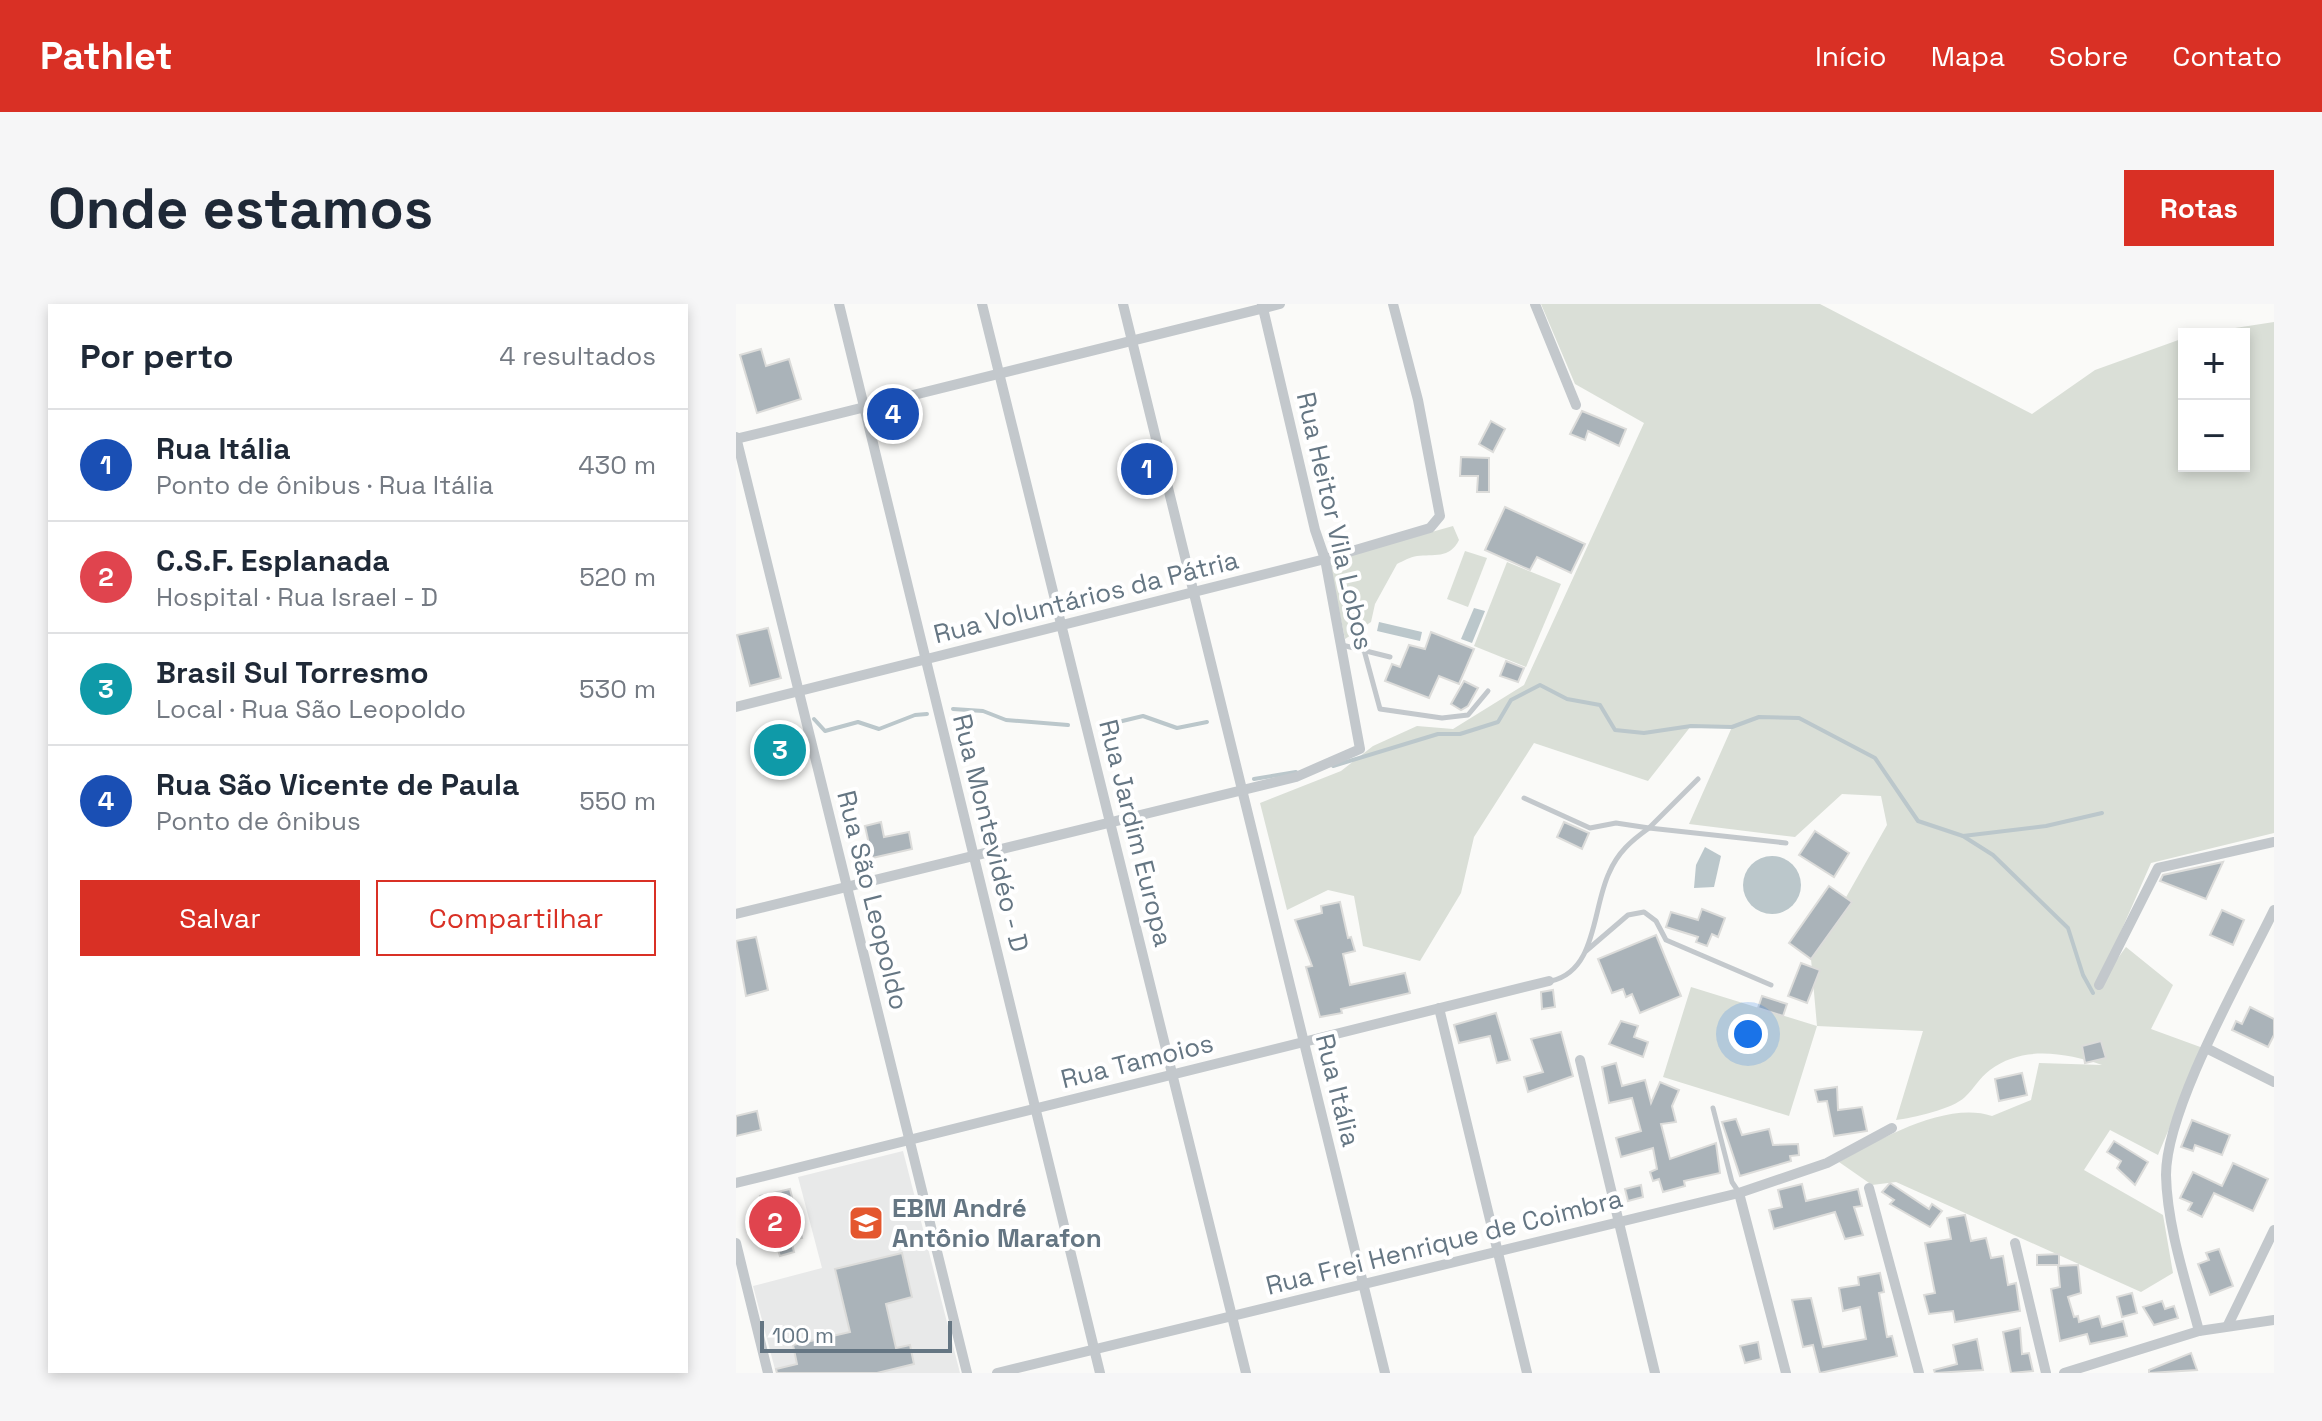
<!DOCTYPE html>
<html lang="pt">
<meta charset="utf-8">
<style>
:root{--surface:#fff;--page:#f6f6f7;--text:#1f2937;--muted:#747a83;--line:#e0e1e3;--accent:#d93025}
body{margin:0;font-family:"Space Grotesk",sans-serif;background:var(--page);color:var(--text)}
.controls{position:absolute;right:24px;top:24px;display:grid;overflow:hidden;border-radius:0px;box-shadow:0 4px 12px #0003}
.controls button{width:72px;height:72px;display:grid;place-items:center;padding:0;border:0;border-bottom:2px solid var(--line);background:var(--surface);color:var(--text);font:40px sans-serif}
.scale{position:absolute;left:24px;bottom:20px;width:192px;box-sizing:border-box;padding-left:8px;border:4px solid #657683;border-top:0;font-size:22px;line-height:28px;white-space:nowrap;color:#657683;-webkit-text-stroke:6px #fff;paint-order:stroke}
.you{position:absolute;left:1012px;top:730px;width:28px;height:28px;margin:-20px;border:6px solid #fff;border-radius:50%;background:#1a73e8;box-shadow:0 0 0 12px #1a73e833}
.badge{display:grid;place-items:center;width:52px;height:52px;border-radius:50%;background:var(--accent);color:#fff;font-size:26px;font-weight:700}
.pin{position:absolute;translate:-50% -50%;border:4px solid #fff;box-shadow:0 2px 8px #0006}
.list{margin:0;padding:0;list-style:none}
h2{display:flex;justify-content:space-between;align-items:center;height:104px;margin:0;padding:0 32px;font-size:34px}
h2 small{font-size:26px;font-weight:400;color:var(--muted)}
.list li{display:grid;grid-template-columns:52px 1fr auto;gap:24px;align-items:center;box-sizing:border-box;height:112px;padding:0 32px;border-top:2px solid var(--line)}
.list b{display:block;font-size:30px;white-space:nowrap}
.list p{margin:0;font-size:26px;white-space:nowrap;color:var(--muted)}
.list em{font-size:26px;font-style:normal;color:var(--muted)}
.actions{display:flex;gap:16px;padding:24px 32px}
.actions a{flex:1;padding:18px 0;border:2px solid var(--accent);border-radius:0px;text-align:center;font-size:28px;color:var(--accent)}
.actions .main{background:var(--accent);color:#fff}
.map{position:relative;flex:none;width:1538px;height:1069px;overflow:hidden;border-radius:0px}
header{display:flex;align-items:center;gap:48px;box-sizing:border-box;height:112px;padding:0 40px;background:var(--accent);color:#fff}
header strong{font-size:38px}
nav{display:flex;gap:44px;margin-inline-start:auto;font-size:28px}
.intro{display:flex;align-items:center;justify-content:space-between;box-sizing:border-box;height:192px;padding:0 48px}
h1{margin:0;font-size:56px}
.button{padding:20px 36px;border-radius:0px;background:var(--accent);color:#fff;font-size:28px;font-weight:700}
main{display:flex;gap:48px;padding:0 48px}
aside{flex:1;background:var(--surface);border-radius:0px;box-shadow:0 4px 12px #0003}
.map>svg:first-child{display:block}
</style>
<header>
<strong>Pathlet</strong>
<nav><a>Início</a><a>Mapa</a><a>Sobre</a><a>Contato</a></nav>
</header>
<div class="intro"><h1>Onde estamos</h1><a class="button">Rotas</a></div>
<main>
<aside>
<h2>Por perto<small>4 resultados</small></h2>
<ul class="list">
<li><span class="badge" style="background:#1a4fb4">1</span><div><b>Rua Itália</b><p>Ponto de ônibus · Rua Itália</p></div><em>430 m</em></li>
<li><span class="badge" style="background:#e0444e">2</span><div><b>C.S.F. Esplanada</b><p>Hospital · Rua Israel - D</p></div><em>520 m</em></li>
<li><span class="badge" style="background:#0f9aa8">3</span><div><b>Brasil Sul Torresmo</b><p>Local · Rua São Leopoldo</p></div><em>530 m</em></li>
<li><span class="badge" style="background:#1a4fb4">4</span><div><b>Rua São Vicente de Paula</b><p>Ponto de ônibus</p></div><em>550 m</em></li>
</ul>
<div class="actions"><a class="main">Salvar</a><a>Compartilhar</a></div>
</aside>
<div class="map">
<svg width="1538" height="1069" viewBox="0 0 1538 1069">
<rect width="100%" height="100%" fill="#fafaf8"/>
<polygon fill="#e8e9e9" points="167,847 224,1069 40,1069 17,982 86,964 62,873"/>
<g fill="#dadfd7">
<path d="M805,0H1084L1296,110L1359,66L1448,34V162H1508V30H1460L1538,18V529L1415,559L1360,684L1390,643L1437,681L1415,725L1467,744L1422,851L1374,826L1348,866L1427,911L1437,969L1405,988L1160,878L1136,881L1103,858C1144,835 1210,797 1256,812L1295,796L1303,759L1366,761C1330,749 1287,741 1254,766C1243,774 1238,785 1229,793C1217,805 1176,814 1160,816L1187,727L1081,722L1053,812L927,773L955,683L1081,722L1075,655L1151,521L1145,492L1106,490L1059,533L953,520L996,423L955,422L912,477L798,439L738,533L725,589L684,657L627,642L618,592L592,586L551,606L524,499L605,467L637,442L681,422L717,425L788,381L908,119L839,80Z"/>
<path d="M717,222L723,236C714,255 697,250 681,252C674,253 667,257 661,260L639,300L635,318L609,335L593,257Z"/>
<polygon points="729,247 751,254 732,303 711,295"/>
<polygon points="771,258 825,280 790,363 738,342"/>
</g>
<g fill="#bbc7cb">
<polygon points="738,304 749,307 736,339 725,335"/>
<polygon points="643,318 686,328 684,337 641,327"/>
<polygon points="969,543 985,552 978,583 958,584 960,561"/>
<circle cx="1036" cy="581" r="29"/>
</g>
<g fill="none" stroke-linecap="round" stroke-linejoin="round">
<g stroke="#bbc7cb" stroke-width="4">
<polyline points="217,405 247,407 270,416 332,421"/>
<polyline points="78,415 89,427 122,418 143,425 179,411 191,410"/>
<polyline points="374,420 407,412 441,424 471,418"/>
<polyline points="597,462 702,430 724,430 762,418 775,396 804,381 831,395 864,401 879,426 908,429 955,422 996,423 1023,413 1063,414 1139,454 1182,517 1227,532 1257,551 1332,624 1347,671 1357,689"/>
<polyline points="518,475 560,468"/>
<polyline points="1227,532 1310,522 1366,509"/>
</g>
</g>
<g fill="#aab3b9" stroke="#dcdcda" stroke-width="2">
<polygon points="25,45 30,62 53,55 65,95 21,109 4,51"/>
<polygon points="846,107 890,125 883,142 852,127 849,136 834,130"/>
<polygon points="755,117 769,125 757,148 743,140"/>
<polygon points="725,153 753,154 753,188 741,188 742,172 724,172"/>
<polygon points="769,203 849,240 835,269 801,253 794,266 749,246"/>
<polygon points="32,324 45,374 14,382 1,331"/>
<polygon points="695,328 738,345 723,380 703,372 693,394 649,377 656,360 664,363 673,341 689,345"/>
<polygon points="770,357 788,364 782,378 764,372"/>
<polygon points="728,377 742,384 732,402 725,406 715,400"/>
<polygon points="51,422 62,463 37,470 25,429"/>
<polygon points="145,518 148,533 173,528 176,545 136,554 129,522"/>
<polygon points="828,518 853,529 846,545 821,533"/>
<polygon points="1079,527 1113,549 1098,573 1063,551"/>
<polygon points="1487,558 1470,595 1424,577 1427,571"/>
<polygon points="1093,582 1116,598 1075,655 1053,639"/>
<polygon points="604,598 612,634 615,633 619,647 607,650 614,681 669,669 674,689 605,705 606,709 584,713 570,663 576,662 559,616 586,609 585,602"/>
<polygon points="966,605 989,614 982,633 976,630 971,642 960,638 962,633 930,623 935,608 962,616"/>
<polygon points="1486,606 1508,616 1497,641 1474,631"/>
<polygon points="920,631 945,692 904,709 896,690 890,693 887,685 876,689 862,655"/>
<polygon points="20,633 32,686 10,692 0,637"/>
<polygon points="1065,659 1084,666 1071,699 1052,692"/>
<polygon points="817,686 819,703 806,705 805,688"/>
<polygon points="1026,692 1051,700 1047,712 1022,704"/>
<polygon points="1514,703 1538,715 1538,731 1532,743 1496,726 1500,717 1506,720"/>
<polygon points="760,709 774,756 761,759 754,732 723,739 718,721"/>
<polygon points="885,717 902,722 898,733 912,738 907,753 873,740"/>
<polygon points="825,728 837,772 792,788 788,773 807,768 795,735"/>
<polygon points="1365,737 1370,754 1349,759 1346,742"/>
<polygon points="880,759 886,782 909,776 915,799 924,778 943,786 936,802 940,818 925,820 934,855 980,839 984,869 948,877 949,882 927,888 923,875 917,877 914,868 921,865 917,844 885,853 880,834 905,827 896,794 873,799 866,763"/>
<polygon points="1286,769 1291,791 1263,797 1259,775"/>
<polygon points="1101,783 1102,806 1126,803 1131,827 1098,832 1091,797 1082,798 1079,786"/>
<polygon points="21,807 25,826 0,832 0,812"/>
<polygon points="1000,815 1006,831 1033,825 1037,841 1062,840 1063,851 1054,852 1055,857 1004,872 986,818"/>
<polygon points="1456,816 1494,831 1486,851 1459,841 1457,847 1445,843"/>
<polygon points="1378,837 1412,858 1399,881 1381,864 1385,857 1371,848"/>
<polygon points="1497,859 1532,875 1517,907 1478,889 1466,913 1452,906 1456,899 1444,894 1457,868 1486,882"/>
<polygon points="1154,879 1193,905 1196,900 1206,907 1194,923 1154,900 1158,896 1146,888"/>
<polygon points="1066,880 1070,897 1122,885 1126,902 1118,903 1127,931 1109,935 1099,908 1038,925 1033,906 1046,903 1042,886"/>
<polygon points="905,881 907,893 892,897 889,885"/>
<polygon points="54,885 66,934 55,936 58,948 44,952 40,940 28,943 19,905 27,903 24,892"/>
<polygon points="1229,911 1235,937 1250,934 1255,954 1267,952 1272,981 1280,979 1284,1007 1219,1018 1217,1007 1193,1010 1188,991 1199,989 1189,939 1215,935 1211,914"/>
<polygon points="1483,945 1497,982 1474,991 1462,960 1473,956 1470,949"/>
<polygon points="166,949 176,993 150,1000 160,1044 174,1041 178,1060 141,1069 41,1069 40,1065 61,1060 57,1041 114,1028 99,965"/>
<polygon points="1323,950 1323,961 1301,961 1301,951"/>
<polygon points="1342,961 1345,989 1332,993 1338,1013 1342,1012 1343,1018 1363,1012 1366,1023 1387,1017 1391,1032 1354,1040 1351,1030 1324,1037 1315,985 1324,983 1322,962"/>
<polygon points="1144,969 1148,988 1143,989 1151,1033 1156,1032 1161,1052 1084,1069 1077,1041 1067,1043 1056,996 1075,994 1087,1043 1130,1035 1124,1003 1107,1007 1103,984 1123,981 1122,973"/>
<polygon points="1396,989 1401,1009 1386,1013 1381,993"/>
<polygon points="1426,997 1429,1005 1438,1002 1442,1014 1418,1021 1407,1003"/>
<polygon points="1284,1024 1286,1050 1293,1049 1297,1067 1275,1069 1267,1028"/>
<polygon points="1241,1035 1247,1066 1199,1069 1198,1066 1221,1060 1217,1041"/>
<polygon points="1022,1038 1025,1055 1009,1059 1004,1042"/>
<polygon points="1455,1049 1461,1066 1413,1069 1413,1066"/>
</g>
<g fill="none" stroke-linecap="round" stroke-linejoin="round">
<g stroke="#c3c8cc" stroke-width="5">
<polyline points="606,341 654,353"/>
<polyline points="628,346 644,405 706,414 732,411 752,387"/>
<polyline points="788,494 854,524 880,519 913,524 962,475"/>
<polyline points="850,647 892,611 908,608 920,617 930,636 1035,681"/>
<path d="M815,677C861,667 856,605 873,569C882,548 895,537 913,524L1050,539"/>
<polyline points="977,804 996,878 1002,887"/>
</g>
<g stroke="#c3c8cc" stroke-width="10">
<polyline points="103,0 364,1069"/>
<polyline points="246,0 510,1069"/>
<polyline points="387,0 649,1069"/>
<polyline points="799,0 840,101"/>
<polyline points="0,133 231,1069"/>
<polyline points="0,135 544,0"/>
<polyline points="0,403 589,255 694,224 704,212 682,96 657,0"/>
<polyline points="0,610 560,473 624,445 589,255 579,226 526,0"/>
<polyline points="1363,681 1422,564 1538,538"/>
<polyline points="703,704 791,1069"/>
<polyline points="1472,745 1538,778"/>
<polyline points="844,756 919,1069"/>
<polyline points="0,879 813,677"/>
<polyline points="1133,884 1183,1069"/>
<polyline points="1003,889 1050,1069"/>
<polyline points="0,939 32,1069"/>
<polyline points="1279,939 1310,1069"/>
<polyline points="1492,1021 1538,926"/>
<path d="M1463,1027C1450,978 1431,922 1430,871C1430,804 1507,670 1538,606"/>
<polyline points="261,1069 1003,889 1091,859 1156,824"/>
<polyline points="1328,1069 1463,1027 1538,1016"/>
</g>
</g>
<defs>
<symbol id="school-square" viewBox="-11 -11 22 22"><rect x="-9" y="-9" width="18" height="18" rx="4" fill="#e4572e" stroke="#fff"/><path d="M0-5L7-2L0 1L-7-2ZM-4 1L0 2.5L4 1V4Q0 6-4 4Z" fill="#fff"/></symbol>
</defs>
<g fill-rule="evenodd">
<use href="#school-square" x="110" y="899" width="40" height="40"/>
</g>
<g text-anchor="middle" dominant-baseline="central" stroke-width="8" stroke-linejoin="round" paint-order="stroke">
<g font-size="26" fill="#657683" stroke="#fff">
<text transform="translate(599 217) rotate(77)">Rua Heitor Vila Lobos</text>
<text transform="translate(350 293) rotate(-14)">Rua Voluntários da Pátria</text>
<text transform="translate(255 529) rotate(76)">Rua Montevidéo - D</text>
<text transform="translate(400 529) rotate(76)">Rua Jardim Europa</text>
<text transform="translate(137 596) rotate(76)">Rua São Leopoldo</text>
<text transform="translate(401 757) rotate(-14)">Rua Tamoios</text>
<text transform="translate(602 786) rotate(76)">Rua Itália</text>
<text transform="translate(708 938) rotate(-14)">Rua Frei Henrique de Coimbra</text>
</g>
<g font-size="26" font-weight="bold" fill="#657683" stroke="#fff" text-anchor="start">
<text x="156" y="904">EBM André<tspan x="156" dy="30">Antônio Marafon</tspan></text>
</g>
</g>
</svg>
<div class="controls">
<button>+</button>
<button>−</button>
</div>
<div class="scale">100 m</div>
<div class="you"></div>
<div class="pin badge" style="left:411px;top:165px;background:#1a4fb4">1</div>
<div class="pin badge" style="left:39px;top:918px;background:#e0444e">2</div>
<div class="pin badge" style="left:44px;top:446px;background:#0f9aa8">3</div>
<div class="pin badge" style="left:157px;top:110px;background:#1a4fb4">4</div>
</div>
</main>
